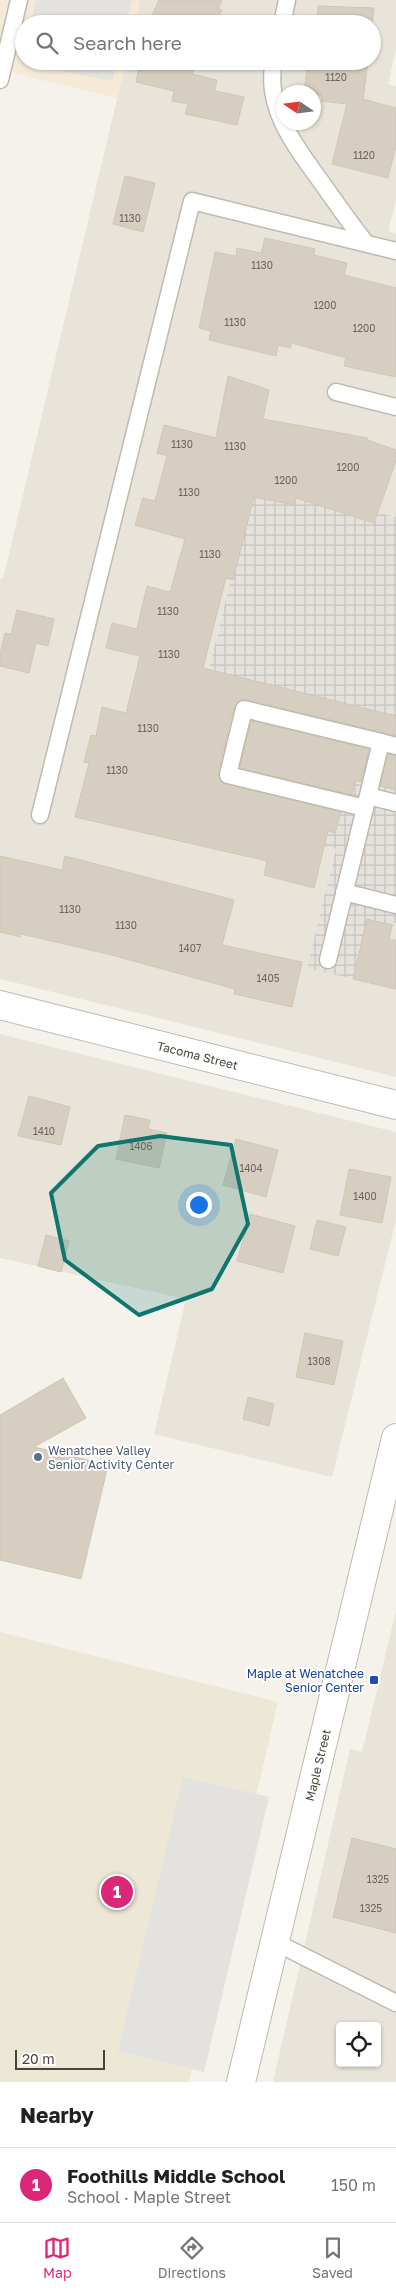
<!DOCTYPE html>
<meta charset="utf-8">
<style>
:root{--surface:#fff;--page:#f6f6f6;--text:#202124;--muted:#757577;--line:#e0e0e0;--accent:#db2777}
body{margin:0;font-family:"Golos Text",sans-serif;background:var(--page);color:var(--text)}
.controls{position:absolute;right:15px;bottom:15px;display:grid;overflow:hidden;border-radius:5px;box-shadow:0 1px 4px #0004}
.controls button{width:45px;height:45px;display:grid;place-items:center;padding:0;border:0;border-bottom:1px solid var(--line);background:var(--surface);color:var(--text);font:25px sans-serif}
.compass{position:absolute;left:276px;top:85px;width:45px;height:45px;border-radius:50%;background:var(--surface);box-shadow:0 1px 4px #0004;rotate:283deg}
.scale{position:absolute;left:15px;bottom:12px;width:90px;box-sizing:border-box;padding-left:5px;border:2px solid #494339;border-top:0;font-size:14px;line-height:18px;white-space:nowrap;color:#494339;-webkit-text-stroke:4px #fff;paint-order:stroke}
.you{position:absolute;left:198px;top:1204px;width:18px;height:18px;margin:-12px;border:4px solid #fff;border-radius:50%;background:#1a73e8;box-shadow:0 0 0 8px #1a73e833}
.badge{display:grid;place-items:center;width:32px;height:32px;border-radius:50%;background:var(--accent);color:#fff;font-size:16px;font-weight:700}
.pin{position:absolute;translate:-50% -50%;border:2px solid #fff;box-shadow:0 1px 5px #0006}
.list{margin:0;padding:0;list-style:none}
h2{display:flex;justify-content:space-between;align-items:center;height:65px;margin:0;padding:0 20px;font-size:21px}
h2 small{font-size:16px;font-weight:400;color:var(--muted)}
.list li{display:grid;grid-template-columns:32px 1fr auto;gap:15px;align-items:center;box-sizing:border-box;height:75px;padding:0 20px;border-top:1px solid var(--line)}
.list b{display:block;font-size:19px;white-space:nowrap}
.list p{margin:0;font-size:16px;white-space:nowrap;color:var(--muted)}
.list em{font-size:16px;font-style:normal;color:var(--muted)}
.icon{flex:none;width:28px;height:28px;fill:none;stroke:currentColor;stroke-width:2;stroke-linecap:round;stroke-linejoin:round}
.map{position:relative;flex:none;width:396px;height:2082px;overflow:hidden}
.search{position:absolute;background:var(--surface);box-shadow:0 1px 4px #0004;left:15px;right:15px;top:15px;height:55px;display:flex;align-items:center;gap:12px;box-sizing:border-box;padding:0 18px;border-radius:28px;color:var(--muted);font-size:19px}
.sheet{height:140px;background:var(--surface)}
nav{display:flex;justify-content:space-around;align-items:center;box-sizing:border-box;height:70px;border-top:1px solid var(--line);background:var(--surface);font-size:14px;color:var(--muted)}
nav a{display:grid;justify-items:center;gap:2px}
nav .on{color:var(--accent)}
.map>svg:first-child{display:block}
</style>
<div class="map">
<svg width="396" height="2082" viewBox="0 0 396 2082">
<defs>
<pattern id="industrial-grid" width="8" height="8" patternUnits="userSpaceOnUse" patternTransform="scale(1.25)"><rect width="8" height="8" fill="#e5e1dc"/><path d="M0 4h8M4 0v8" fill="none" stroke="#c6c2be"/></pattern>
</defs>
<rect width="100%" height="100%" fill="#f5f2eb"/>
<g fill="#e9e4d9" fill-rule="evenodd">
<path d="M140,0H396V50L388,84L396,86V200L388,231L396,234V517L254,483L175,810L336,849L307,968L396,923V1077L0,979V579H3L126,61H372V24H135ZM284,92H314V122H284Z"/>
<polygon points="0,1034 396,1132 396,1220 332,1477 154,1434 186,1299 0,1258"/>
<path d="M396,1611V2082H273L350,1749L362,1752ZM340,2026H377V2063H340Z"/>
</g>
<polygon fill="#f5e9d8" points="0,0 140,0 135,24 24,24 24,61 126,61 117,98 0,70"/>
<polygon fill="url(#industrial-grid)" points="254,483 396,517 396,923 394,923 379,985 307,968 336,849 175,810"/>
<polygon fill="#ede7d6" points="0,1632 278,1702 189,2082 0,2082"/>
<g fill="#e4e2df">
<polygon points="36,0 132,0 126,24 30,24"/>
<polygon points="24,51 24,61 117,61 112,81 21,63"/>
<polygon points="183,1777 269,1797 204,2072 118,2051"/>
</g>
<g fill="#d6cec1" stroke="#d1c6b4">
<polygon points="159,0 222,0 218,9 222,10 215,24 148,24"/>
<polygon points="318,6 374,8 372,25 317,24"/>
<polygon points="140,61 198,61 192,74 217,80 215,91 244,97 237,125 185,114 188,104 172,101 174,91 136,82"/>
<polygon points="308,61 368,61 363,99 396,108 396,146 388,178 332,164 347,104 322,101 322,96 304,92"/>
<polygon points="125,176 155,183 143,232 113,224"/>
<polygon points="265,238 315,249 314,255 347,263 344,275 396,288 396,377 344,366 346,358 292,343 290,348 278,345 276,356 209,340 211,331 199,328 215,252 236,256 237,248 261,253"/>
<polygon points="228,376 269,390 263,419 368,438 367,440 396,450 396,461 374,523 296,498 295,505 254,497 233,580 226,578 203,668 396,716 396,736 246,699 241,700 234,706 218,773 221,782 341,812 335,833 328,831 314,888 264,875 267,861 75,817 89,763 84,762 91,735 96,736 102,707 126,713 140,656 106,648 112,623 137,629 147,586 170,592 185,539 135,525 143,498 155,501 167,456 157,453 164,425 216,438"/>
<polygon points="17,610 54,619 48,646 36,643 29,673 0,666 0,654 5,633 11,634"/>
<polygon points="251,721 369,749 361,782 355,780 352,795 240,768"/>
<polygon points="388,754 396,756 396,790 380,786"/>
<polygon points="0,856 62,870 65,856 234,900 222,945 302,962 292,1007 234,994 235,989 108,954 21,934 20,937 0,932"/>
<polygon points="367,919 392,925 389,940 396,940 396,989 353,979"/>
<polygon points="29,1096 70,1107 61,1145 18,1136"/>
<polygon points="125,1115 150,1120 148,1129 167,1133 159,1168 116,1159"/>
<polygon points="236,1139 278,1150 266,1197 223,1185"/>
<polygon points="349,1169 391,1177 382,1223 340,1215"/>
<polygon points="250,1214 295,1226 283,1273 237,1261"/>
<polygon points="317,1220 346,1227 338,1256 310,1249"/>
<polygon points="46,1235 69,1241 61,1272 38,1266"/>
<polygon points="305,1333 343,1341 334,1385 296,1377"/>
<polygon points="63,1378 86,1418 34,1447 108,1465 81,1579 0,1560 0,1415"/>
<polygon points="248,1397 274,1404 269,1426 243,1419"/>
<polygon points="352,1838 396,1849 396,1933 333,1917"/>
</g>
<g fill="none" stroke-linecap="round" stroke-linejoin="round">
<defs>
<g id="service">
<polyline points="282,24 287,0"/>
<path d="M274,61C264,108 296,147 322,183C336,203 350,223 365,242"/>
<polyline points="0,80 19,0"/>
<polyline points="336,392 396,407"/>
<polyline points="368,796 396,803"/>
<polyline points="365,808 228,775 244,709 381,742"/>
<polyline points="40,815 192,201 396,251"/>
<polyline points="344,892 396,905"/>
<polyline points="328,960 381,742 396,746"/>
<polyline points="275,1942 396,2003"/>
</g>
<g id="minor">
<path id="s1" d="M0,1005L396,1105"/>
</g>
<g id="tertiary">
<path id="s2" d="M241,2082L396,1438"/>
</g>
</defs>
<use href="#service" stroke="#c0baae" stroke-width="19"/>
<use href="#minor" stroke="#c0baae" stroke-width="30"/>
<use href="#tertiary" stroke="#c0baae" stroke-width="30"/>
<use href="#service" stroke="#fff" stroke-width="16"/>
<use href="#minor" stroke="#fff" stroke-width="28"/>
<use href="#tertiary" stroke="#fff" stroke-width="28"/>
</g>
<path fill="#0f766e" fill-opacity="0.2" stroke="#0f766e" stroke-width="4" stroke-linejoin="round" d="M160,1136L231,1145L248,1224L212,1289L139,1315L65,1260L51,1193L98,1146Z"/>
<circle fill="#5c6f8a" stroke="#fff" stroke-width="2" cx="38" cy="1457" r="5"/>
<rect fill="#1a4fb4" stroke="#fff" stroke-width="2" x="369" y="1675" width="10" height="10" rx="2.5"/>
<g text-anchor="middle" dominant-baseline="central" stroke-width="4" stroke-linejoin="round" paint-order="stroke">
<g font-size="10" fill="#6c665b">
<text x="336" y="77">1120</text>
<text x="364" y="155">1120</text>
<text x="130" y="218">1130</text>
<text x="262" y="265">1130</text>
<text x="325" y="305">1200</text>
<text x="235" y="322">1130</text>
<text x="364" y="328">1200</text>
<text x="182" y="444">1130</text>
<text x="235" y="446">1130</text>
<text x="348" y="467">1200</text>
<text x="286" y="480">1200</text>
<text x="189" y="492">1130</text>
<text x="210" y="554">1130</text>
<text x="168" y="611">1130</text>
<text x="169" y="654">1130</text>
<text x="148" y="728">1130</text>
<text x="117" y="770">1130</text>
<text x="70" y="909">1130</text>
<text x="126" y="925">1130</text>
<text x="190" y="948">1407</text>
<text x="268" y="978">1405</text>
<text x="44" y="1131">1410</text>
<text x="141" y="1146">1406</text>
<text x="251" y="1168">1404</text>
<text x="365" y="1196">1400</text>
<text x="319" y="1361">1308</text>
<text x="378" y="1879">1325</text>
<text x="371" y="1908">1325</text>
</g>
<g font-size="12" fill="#494339" stroke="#fff">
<text stroke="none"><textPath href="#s1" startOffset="204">Tacoma Street</textPath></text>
<text stroke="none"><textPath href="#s2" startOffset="326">Maple Street</textPath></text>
</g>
<g font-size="12" fill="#4e5e75" stroke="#fff" text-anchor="start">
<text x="48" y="1450">Wenatchee Valley<tspan x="48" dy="14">Senior Activity Center</tspan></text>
</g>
<g font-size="12" fill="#164399" stroke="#fff" text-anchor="end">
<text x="364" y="1673">Maple at Wenatchee<tspan x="364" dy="14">Senior Center</tspan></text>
</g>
</g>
</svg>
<div class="controls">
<button><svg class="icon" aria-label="locate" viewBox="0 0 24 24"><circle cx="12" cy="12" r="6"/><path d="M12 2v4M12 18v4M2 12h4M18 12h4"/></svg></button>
</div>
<svg class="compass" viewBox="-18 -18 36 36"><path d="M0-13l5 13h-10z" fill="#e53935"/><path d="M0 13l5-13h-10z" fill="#757577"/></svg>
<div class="scale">20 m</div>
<div class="you"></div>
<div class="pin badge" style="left:117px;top:1892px">1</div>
<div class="search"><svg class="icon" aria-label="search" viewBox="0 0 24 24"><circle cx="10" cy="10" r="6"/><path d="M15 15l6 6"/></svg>Search here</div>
</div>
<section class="sheet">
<h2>Nearby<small></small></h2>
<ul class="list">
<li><span class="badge">1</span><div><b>Foothills Middle School</b><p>School · Maple Street</p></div><em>150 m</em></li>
</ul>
</section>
<nav>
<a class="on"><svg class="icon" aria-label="map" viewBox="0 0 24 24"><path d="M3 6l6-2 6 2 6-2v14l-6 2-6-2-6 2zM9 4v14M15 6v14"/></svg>Map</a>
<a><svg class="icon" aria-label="directions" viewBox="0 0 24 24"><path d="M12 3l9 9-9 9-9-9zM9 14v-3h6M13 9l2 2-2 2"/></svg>Directions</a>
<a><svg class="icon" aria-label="saved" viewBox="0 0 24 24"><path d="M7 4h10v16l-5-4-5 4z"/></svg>Saved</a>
</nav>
